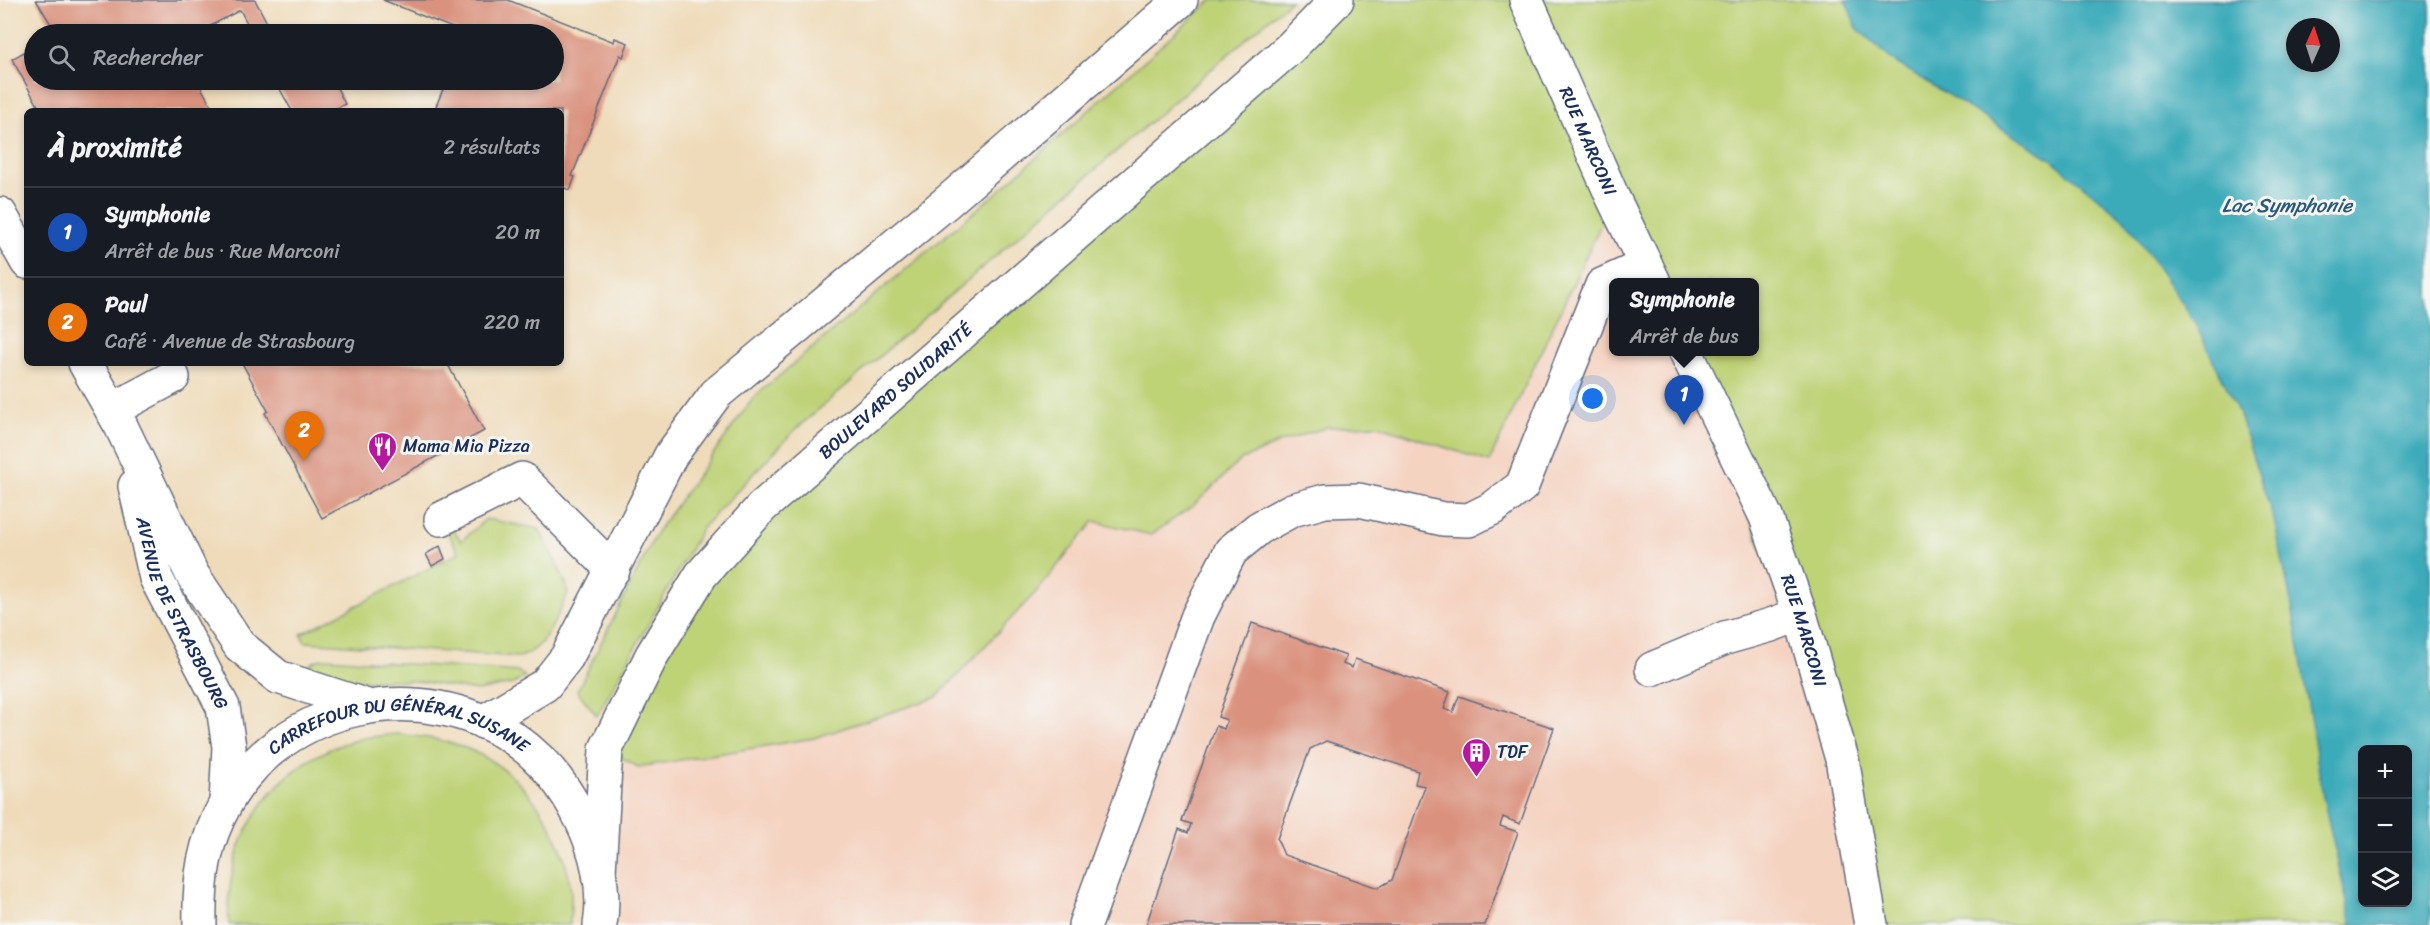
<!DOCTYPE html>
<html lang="fr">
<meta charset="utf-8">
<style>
:root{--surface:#171b24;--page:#242831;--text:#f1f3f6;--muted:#9ea1a6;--line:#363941;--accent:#d690ce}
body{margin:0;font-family:Sriracha,sans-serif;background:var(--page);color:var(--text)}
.controls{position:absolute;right:18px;bottom:18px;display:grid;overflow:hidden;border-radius:9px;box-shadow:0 3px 9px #0003}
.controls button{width:54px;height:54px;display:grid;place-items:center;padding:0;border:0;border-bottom:2px solid var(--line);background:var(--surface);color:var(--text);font:30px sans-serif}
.compass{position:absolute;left:2286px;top:18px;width:54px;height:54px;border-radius:50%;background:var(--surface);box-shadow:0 3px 9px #0003;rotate:3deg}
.you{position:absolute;left:1593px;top:399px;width:21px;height:21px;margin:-15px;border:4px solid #fff;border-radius:50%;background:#1a73e8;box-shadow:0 0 0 9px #1a73e833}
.badge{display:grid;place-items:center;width:39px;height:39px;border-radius:50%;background:var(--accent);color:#fff;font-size:20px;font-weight:700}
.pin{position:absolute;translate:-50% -50px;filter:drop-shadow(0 2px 3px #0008)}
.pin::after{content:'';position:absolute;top:32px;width:21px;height:18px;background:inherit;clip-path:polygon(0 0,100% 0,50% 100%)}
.popup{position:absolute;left:1609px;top:278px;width:150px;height:78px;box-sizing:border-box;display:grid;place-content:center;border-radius:9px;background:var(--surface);filter:drop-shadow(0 2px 4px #0005);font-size:20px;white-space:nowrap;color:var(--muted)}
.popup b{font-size:22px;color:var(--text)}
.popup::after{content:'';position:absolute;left:50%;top:100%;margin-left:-12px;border:12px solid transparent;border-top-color:var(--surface)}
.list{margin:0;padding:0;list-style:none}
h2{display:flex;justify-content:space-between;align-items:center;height:78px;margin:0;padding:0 24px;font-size:26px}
h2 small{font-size:20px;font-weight:400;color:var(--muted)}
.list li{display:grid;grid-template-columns:39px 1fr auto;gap:18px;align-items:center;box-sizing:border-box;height:90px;padding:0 24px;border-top:2px solid var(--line)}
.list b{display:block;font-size:22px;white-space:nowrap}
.list p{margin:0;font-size:20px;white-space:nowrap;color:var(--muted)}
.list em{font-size:20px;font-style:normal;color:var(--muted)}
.icon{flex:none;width:33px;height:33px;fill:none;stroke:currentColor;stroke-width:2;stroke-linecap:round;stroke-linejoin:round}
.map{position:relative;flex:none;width:2430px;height:925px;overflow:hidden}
.search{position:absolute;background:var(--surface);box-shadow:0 3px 9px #0003;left:24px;top:24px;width:540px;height:66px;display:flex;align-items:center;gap:15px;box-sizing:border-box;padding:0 21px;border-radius:33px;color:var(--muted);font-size:22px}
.panel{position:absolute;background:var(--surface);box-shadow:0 3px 9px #0003;left:24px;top:108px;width:540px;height:258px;border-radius:9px}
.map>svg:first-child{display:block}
</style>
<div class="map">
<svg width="2430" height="925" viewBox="0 0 2430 925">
<rect width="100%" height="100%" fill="#f6f6f2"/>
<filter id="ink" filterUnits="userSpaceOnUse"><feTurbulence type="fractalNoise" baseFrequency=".0167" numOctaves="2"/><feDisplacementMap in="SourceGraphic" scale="12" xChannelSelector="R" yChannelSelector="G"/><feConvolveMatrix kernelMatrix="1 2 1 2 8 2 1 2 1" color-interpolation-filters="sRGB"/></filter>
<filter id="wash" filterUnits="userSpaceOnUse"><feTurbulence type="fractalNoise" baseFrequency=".008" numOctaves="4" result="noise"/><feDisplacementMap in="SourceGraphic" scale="24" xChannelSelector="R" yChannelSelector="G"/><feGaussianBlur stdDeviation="1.35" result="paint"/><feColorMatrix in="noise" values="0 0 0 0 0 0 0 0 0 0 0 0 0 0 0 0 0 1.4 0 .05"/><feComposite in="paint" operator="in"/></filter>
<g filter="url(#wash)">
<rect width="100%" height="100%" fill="#efdbba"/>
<path fill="#f5d3c1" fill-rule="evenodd" d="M1328,0H2430V925H623L615,814L617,784L665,645ZM2295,27H2331V63H2295ZM1614,282H1754V352H1614ZM2362,750H2408V902H2362Z"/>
<g fill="#bed276" stroke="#6c806a" stroke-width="1.5" fill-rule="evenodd">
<polygon points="1212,0 1291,0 796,429 702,528 597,716 577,691 657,532 754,397 1000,190"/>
<path d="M1337,0H2430V925H1871L1842,759L1686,352H1754V282H1654L1613,199L1489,462L1378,425L1328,427L1281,442L1241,460L1194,505L1151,535L1094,521L1035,593L937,697L814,738L638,767L606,749L701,575ZM2295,27H2331V63H2295ZM2362,750H2408V902H2362Z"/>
<path d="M486,519L539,529L565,581L568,593C557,615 547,649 520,657L305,642L301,634L459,553L446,529L452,527L461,541Z"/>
<polygon points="328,658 519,672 525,677 513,684 477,691 425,682 390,680 344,682 300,671 317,660"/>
<path d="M396,734C421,737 445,739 468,749C526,773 565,832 571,893C572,903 570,914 570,925H229C223,839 273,760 360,739C371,736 384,736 396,734Z"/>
</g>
<path fill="#3baab9" stroke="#2b6c8c" stroke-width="1.5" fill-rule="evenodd" d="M1845,0H2430V925H2352L2323,797L2293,612L2274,520L2235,404L2192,318L2127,222L2051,159L1893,61L1857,28ZM2295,27H2331V63H2295ZM2362,750H2408V902H2362Z"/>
<g id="blocks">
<g fill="#da927e" fill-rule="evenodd">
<polygon points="36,0 255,0 273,34 253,34 240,10 195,34 57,34"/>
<polygon points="383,0 508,0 614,42 615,38 628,43 623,57 620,55 572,176 575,177 570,190 561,187 561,111 434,111 447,80 554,80 554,34 464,34 465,33"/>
<polygon points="34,46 34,80 197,80 214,111 41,111 12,59"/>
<polygon points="275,80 333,80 345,104 331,111 292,111"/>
<polygon points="242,363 447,363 484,431 322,518 265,413 268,411"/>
<polygon points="440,546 445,559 432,566 426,554"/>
<path d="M1252,623L1346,656L1343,664L1352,668L1355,659L1450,692L1444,709L1453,712L1459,696L1554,728L1520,824L1503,817L1500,826L1518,832L1485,925H1146L1179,829L1188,833L1191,824L1182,821L1216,726L1224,729L1227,720L1218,717ZM1326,741L1418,771L1415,784L1425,786L1392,880L1378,888L1284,855L1277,839L1310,749Z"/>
</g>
</g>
</g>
<g filter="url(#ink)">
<use href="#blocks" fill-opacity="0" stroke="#656b7e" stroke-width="1.5"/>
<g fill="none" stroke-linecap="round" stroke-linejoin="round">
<defs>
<g id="minor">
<path id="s1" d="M1526,0L1613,198L1654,282"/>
<path id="s2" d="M1686,352L1766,517L1800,614L1842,759L1871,925"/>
<polyline points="112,410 173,377"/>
<polyline points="441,519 522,479 613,570"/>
<polyline points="1652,669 1725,638 1771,625 1800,614"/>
<polyline points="1085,925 1198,616 1231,551 1259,528 1292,510 1325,501 1359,500 1443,519 1469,520 1493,508 1522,486 1602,285 1646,265"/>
</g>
<g id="major">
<polyline points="0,214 27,262"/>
<polyline points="85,363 121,426 192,574 240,646 278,677 367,706"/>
<path id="s3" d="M135,486L156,578L223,707L229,747L226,802"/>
<polyline points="483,722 545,685 567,657 671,455 716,394 947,202 1181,0"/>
<path id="s4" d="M599,872L606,749L652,655L701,575L762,507L1290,48L1337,0"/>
<path id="s5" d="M200,925C199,879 203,844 226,803C282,703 422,674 516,740C544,760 566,788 581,819C597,851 606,890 600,925"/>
</g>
</defs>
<use href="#minor" stroke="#656b7e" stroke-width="36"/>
<use href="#major" stroke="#656b7e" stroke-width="36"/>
<use href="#minor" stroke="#fff" stroke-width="33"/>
<use href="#major" stroke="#fff" stroke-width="33"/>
</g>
</g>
<defs>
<symbol id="restaurant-pin" viewBox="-11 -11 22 30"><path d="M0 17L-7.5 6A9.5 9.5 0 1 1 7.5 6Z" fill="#b5179e" stroke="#f6f6f2"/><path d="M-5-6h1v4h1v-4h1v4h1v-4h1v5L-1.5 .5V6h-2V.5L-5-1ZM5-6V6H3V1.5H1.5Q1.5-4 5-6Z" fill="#fff"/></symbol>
<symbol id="building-pin" viewBox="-11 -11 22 30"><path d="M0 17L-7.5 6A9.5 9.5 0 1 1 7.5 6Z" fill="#b5179e" stroke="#f6f6f2"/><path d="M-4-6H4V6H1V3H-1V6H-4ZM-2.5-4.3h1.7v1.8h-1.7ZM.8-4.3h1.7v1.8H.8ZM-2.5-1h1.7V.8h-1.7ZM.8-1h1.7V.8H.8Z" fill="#fff"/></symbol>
</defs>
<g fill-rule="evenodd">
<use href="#restaurant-pin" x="366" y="430" width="33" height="45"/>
<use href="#building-pin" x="1460" y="736" width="33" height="45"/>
</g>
<g text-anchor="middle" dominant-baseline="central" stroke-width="6" stroke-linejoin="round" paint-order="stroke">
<g font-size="18" fill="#1b2f5e" stroke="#f6f6f2">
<text stroke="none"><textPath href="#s1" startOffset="154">RUE MARCONI</textPath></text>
<text stroke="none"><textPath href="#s4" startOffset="590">BOULEVARD SOLIDARITÉ</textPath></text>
<text stroke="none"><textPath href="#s3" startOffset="136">AVENUE DE STRASBOURG</textPath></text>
<text stroke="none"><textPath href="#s2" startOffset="303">RUE MARCONI</textPath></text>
<text stroke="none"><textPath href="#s5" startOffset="334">CARREFOUR DU GÉNÉRAL SUSANE</textPath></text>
</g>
<g font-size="18" fill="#1b2f5e" stroke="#f6f6f2" text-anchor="start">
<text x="403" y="446">Mama Mia Pizza</text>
<text x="1497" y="752">TDF</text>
</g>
<g font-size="20" font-style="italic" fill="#265a7e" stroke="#f6f6f2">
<text x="2287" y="205">Lac Symphonie</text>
</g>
</g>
</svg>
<div class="controls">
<button>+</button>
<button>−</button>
<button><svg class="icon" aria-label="layers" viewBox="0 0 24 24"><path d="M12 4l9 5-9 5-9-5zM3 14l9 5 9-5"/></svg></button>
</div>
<svg class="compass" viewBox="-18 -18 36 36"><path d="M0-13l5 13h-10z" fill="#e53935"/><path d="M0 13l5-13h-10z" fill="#9ea1a6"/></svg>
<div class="you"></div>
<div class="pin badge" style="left:1684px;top:425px;background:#1a4fb4">1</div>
<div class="popup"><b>Symphonie</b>Arrêt de bus</div>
<div class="pin badge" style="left:304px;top:461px;background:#e8710a">2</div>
<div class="search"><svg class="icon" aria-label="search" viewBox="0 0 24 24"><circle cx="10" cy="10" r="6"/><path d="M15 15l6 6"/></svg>Rechercher</div>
<section class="panel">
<h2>À proximité<small>2 résultats</small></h2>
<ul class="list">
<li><span class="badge" style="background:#1a4fb4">1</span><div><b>Symphonie</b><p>Arrêt de bus · Rue Marconi</p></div><em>20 m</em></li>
<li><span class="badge" style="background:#e8710a">2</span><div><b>Paul</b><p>Café · Avenue de Strasbourg</p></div><em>220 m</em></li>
</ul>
</section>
</div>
